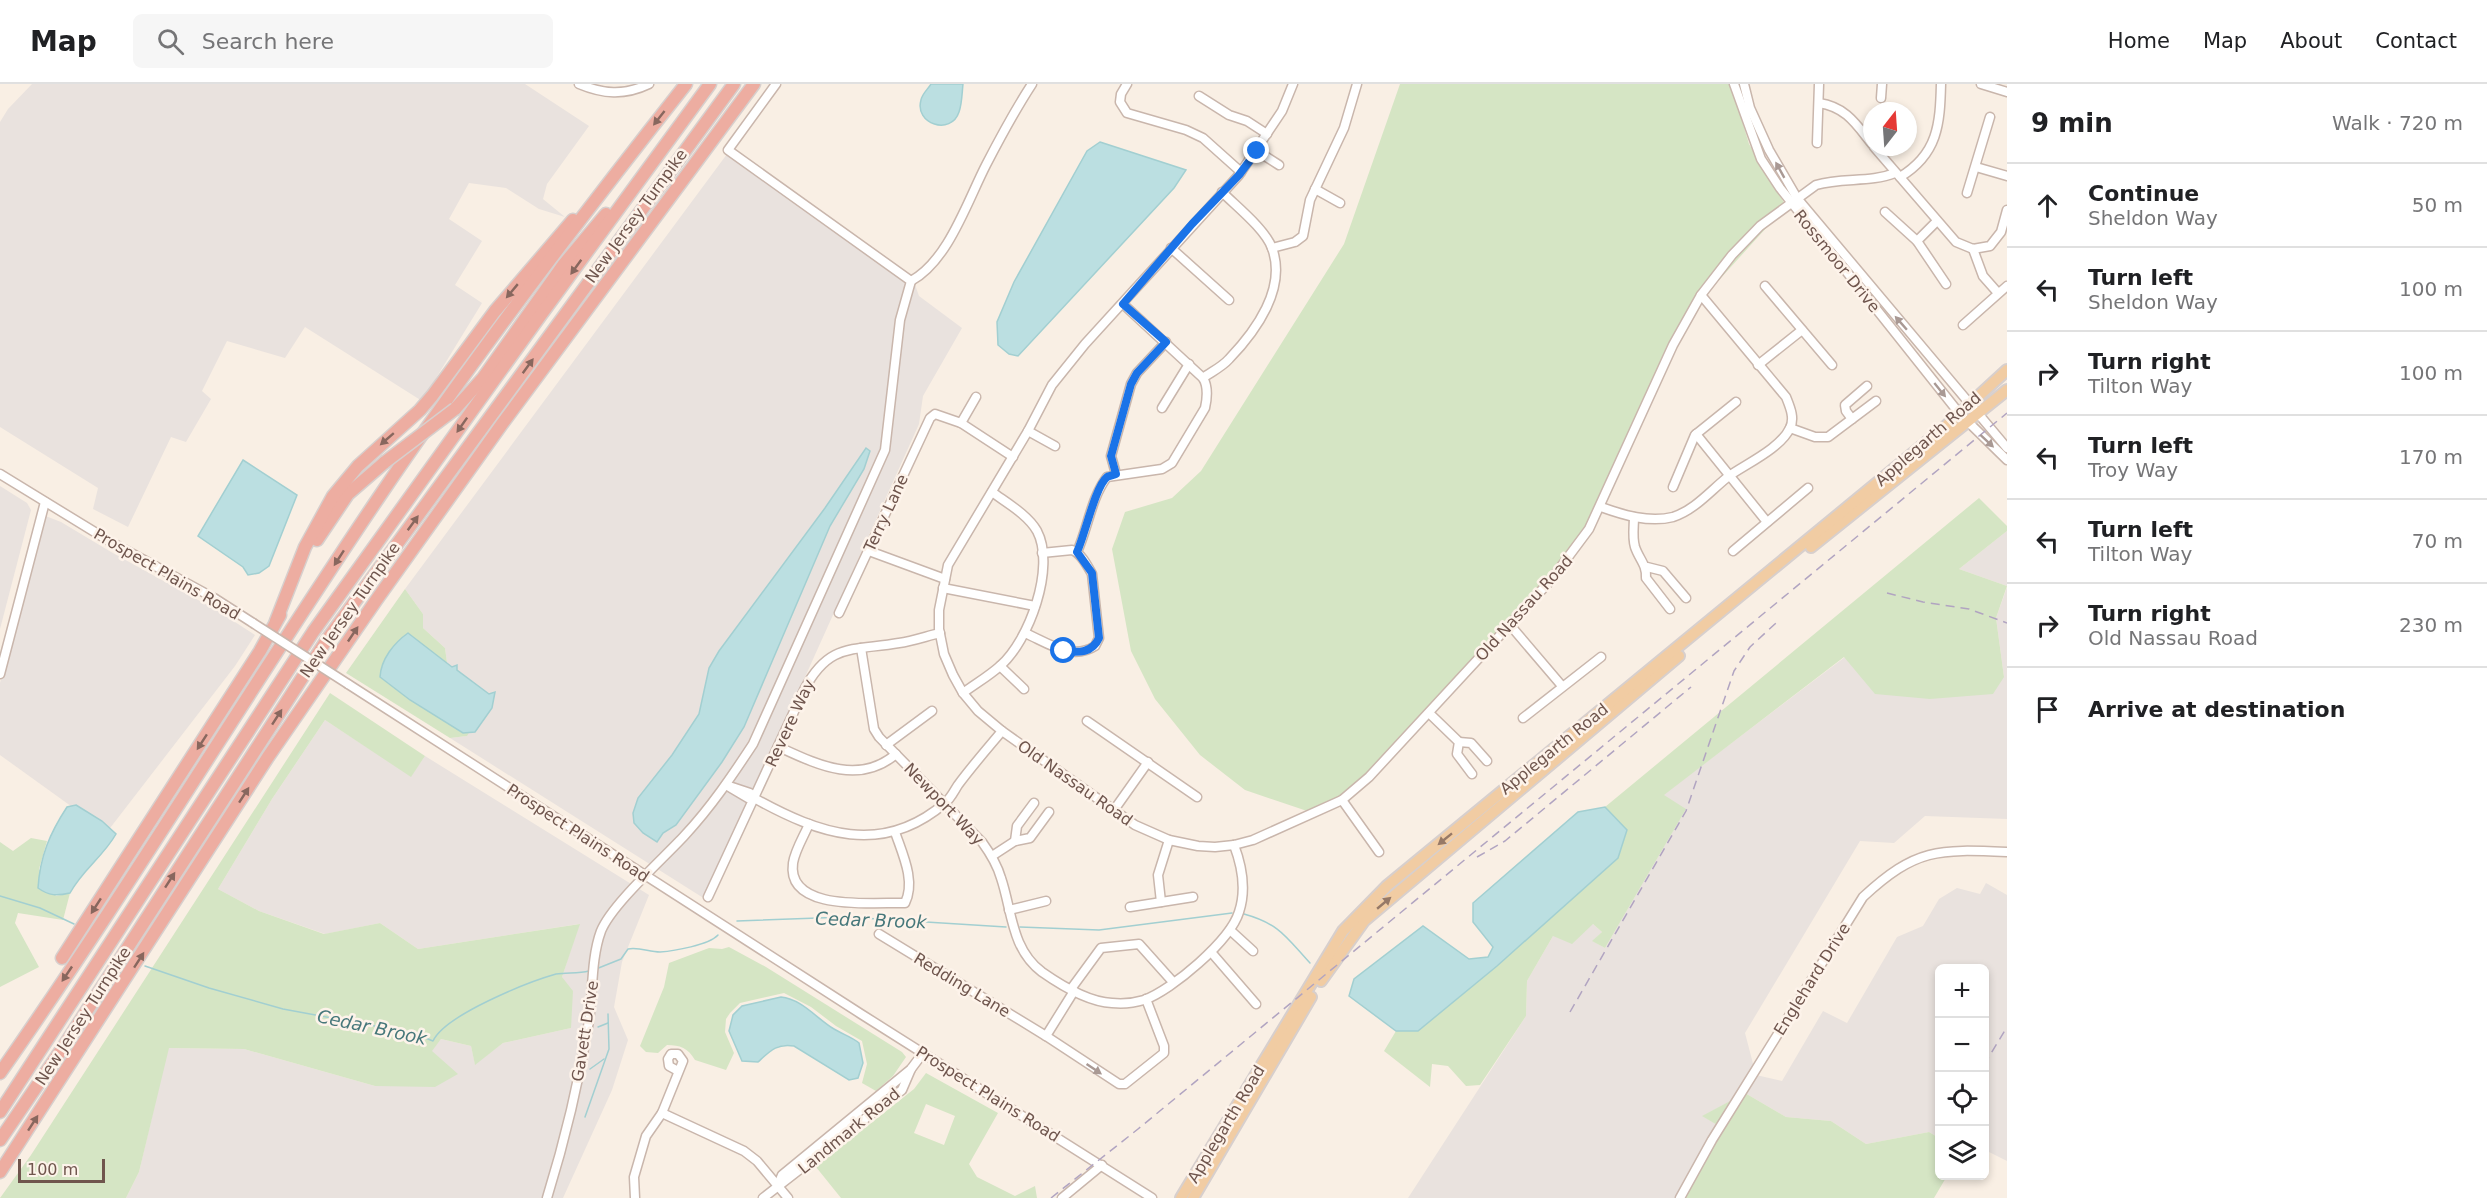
<!DOCTYPE html>
<meta charset="utf-8">
<style>
:root{--surface:#fff;--page:#f6f6f6;--text:#202124;--muted:#757577;--line:#e0e0e0}
body{margin:0;font-family:"DejaVu Sans",sans-serif;background:var(--page);color:var(--text)}
.controls{position:absolute;right:18px;bottom:18px;display:grid;overflow:hidden;border-radius:9px;box-shadow:0 3px 9px #0003}
.controls button{width:54px;height:54px;display:grid;place-items:center;padding:0;border:0;border-bottom:2px solid var(--line);background:var(--surface);color:var(--text);font:30px sans-serif}
.compass{position:absolute;left:1863px;top:18px;width:54px;height:54px;border-radius:50%;background:var(--surface);box-shadow:0 3px 9px #0003;rotate:17deg}
.scale{position:absolute;left:18px;bottom:15px;width:87px;box-sizing:border-box;padding-left:6px;border:3px solid #6f554d;border-top:0;font-size:16px;line-height:21px;white-space:nowrap;color:#6f554d;-webkit-text-stroke:4px #fdf3ea;paint-order:stroke}
.stop{position:absolute;width:18px;height:18px;margin:-14px;border:4px solid #1a73e8;border-radius:50%;background:#fff}
.stop.end{background:#1a73e8;border-color:#fff;box-shadow:0 2px 6px #0008}
.list{margin:0;padding:0;list-style:none}
h2{display:flex;justify-content:space-between;align-items:center;height:78px;margin:0;padding:0 24px;font-size:26px}
h2 small{font-size:20px;font-weight:400;color:var(--muted)}
.list li{display:grid;grid-template-columns:39px 1fr auto;gap:18px;align-items:center;box-sizing:border-box;height:84px;padding:0 24px;border-top:2px solid var(--line)}
.list b{display:block;font-size:22px;white-space:nowrap}
.list p{margin:0;font-size:20px;white-space:nowrap;color:var(--muted)}
.list em{font-size:20px;font-style:normal;color:var(--muted)}
.icon{flex:none;width:33px;height:33px;fill:none;stroke:currentColor;stroke-width:2;stroke-linecap:round;stroke-linejoin:round}
.map{position:relative;flex:none;width:2007px;height:1114px;overflow:hidden}
header{display:flex;align-items:center;gap:36px;box-sizing:border-box;height:84px;padding:0 30px;background:var(--surface);border-bottom:2px solid var(--line)}
header strong{font-size:28px}
nav{display:flex;gap:33px;margin-inline-start:auto;font-size:21px}
.search{width:420px;height:54px;background:var(--page);display:flex;align-items:center;gap:15px;box-sizing:border-box;padding:0 21px;border-radius:9px;color:var(--muted);font-size:22px}
main{display:flex}
aside{flex:1;background:var(--surface)}
.map>svg:first-child{display:block}
</style>
<header>
<strong>Map</strong>
<div class="search"><svg class="icon" aria-label="search" viewBox="0 0 24 24"><circle cx="10" cy="10" r="6"/><path d="M15 15l6 6"/></svg>Search here</div>
<nav><a>Home</a><a>Map</a><a>About</a><a>Contact</a></nav>
</header>
<main>
<div class="map">
<svg width="2007" height="1114" viewBox="0 0 2007 1114">
<rect width="100%" height="100%" fill="#f9efe4"/>
<g fill="#e9e2de">
<polygon points="32,0 525,0 589,42 547,100 543,115 565,133 539,125 506,104 469,99 449,135 482,157 455,201 482,219 422,317 305,243 285,274 227,257 202,307 211,315 186,358 171,353 128,443 93,425 98,404 0,343 0,38 8,25"/>
<polygon points="730,66 898,188 912,192 919,212 962,244 923,312 919,340 705,815 450,654 467,652 448,586 445,564 423,544 423,530 405,505"/>
<polygon points="0,402 27,419 31,426 0,545"/>
<polygon points="43,431 61,438 111,468 218,527 255,551 235,582 107,748 0,671 0,599"/>
<polygon points="2007,447 2007,502 1959,485"/>
<polygon points="2007,503 2007,735 1925,732 1894,759 1860,757 1745,949 1756,991 1782,997 1823,927 1847,939 1897,853 1923,842 1939,815 1957,804 1980,810 1986,799 2007,811 2007,1077 1985,1066 1984,884 1940,884 1939,1054 1929,1048 1866,1060 1831,1037 1786,1033 1745,1009 1703,1032 1724,1045 1684,1114 1408,1114 1526,932 1527,897 1553,852 1593,840 1602,848 1593,857 1605,864 1685,726 1663,711 1845,573 2004,593 1996,534"/>
<polygon points="325,636 411,692 425,672 649,811 622,878 614,923 628,956 612,1006 563,1114 126,1114 139,1088 168,964 244,965 375,1002 431,967 441,955 471,962 475,980 503,959 571,944 562,893 579,840 418,865 380,839 325,850 259,827 218,805 272,715"/>
</g>
<g fill="#d5e5c4" fill-rule="evenodd">
<polygon points="1400,0 1731,0 1749,60 1786,122 1691,227 1582,457 1369,696 1313,729 1245,706 1200,671 1155,615 1131,567 1112,465 1125,428 1172,414 1201,387 1344,160"/>
<polygon points="1979,414 2007,442 2007,447 1959,485 2007,502 1996,534 2004,593 1993,610 1930,615 1875,610 1844,573 1664,711 1686,725 1605,864 1592,857 1602,848 1593,840 1572,860 1553,852 1527,897 1526,932 1480,1001 1466,1002 1448,982 1432,980 1430,1003 1384,967 1396,947 1418,947 1497,882 1618,774 1627,746 1605,723"/>
<polygon points="405,505 423,530 423,544 445,564 448,586 474,640 467,652 450,654 346,589"/>
<polygon points="330,609 425,672 411,693 325,636 272,715 218,805 259,827 324,850 380,839 418,865 580,840 562,893 573,907 571,944 503,959 475,981 471,962 441,955 432,967 458,990 435,1003 375,1002 244,965 169,964 139,1088 126,1114 0,1114 31,1071"/>
<polygon points="31,754 47,757 39,785 56,812 70,809 63,836 18,829 15,839 39,883 0,903 0,758 13,767"/>
<path d="M729,863L766,883L902,968L906,973L893,992L876,1007L862,999L867,980L862,957L836,942L811,923L784,909L740,919L730,929L726,935L725,948L734,969L726,986L695,976C688,964 680,961 667,961L658,969L646,968L640,962L664,903L669,879L709,864L722,865Z"/>
<path d="M926,989L998,1029L969,1080L977,1093L1015,1112L1035,1102L1037,1114H841L816,1083L914,1005ZM926,1020L955,1032L944,1061L914,1049Z"/>
<polygon points="1745,1009 1786,1033 1831,1037 1866,1060 1929,1048 1939,1054 1940,1092 1947,1092 1934,1114 1684,1114 1724,1045 1702,1032"/>
</g>
<g fill="#bbdfe1" stroke="#a2cfd1" stroke-width="1.5">
<path d="M931,0H963C962,9 962,20 959,28C951,52 914,40 921,16C922,10 928,5 931,0Z"/>
<polygon points="1100,58 1186,86 1174,104 1018,272 1009,270 998,261 997,238 1014,198 1087,67"/>
<polygon points="866,364 870,367 864,385 830,442 744,643 722,678 676,741 663,749 657,758 643,749 634,739 633,729 638,714 672,671 699,630 709,584 719,567 825,424"/>
<polygon points="243,376 297,411 269,482 259,489 248,491 243,483 198,452"/>
<path d="M408,549L452,583L457,581V586L489,610L495,608L492,624L475,648L463,649L410,616L380,593C381,575 394,559 408,549Z"/>
<path d="M76,721L102,737L116,750C103,773 83,785 70,809C57,812 49,812 38,804C40,772 50,749 67,723Z"/>
<polygon points="1605,723 1627,746 1618,774 1497,882 1418,947 1396,947 1349,912 1354,895 1423,842 1469,875 1488,873 1493,863 1473,838 1473,819 1578,728"/>
<path d="M781,913C802,915 817,935 834,945C842,950 852,953 859,959L863,979L858,994L849,996L794,962C777,959 770,967 758,978L742,977L729,947L733,931L742,922Z"/>
</g>
<g fill="none" stroke-linecap="round" stroke-linejoin="round">
<g stroke="#a2cfd1" stroke-width="1.5">
<polyline points="0,812 40,824 74,840"/>
<path d="M1244,830C1280,840 1286,853 1310,879"/>
<polyline points="737,837 846,833 1006,843"/>
<polyline points="1020,843 1099,846 1232,829"/>
<path d="M145,882L209,904L283,925L413,949L433,957C445,931 528,898 556,890C566,888 578,890 589,887"/>
<path d="M596,885L621,875L628,865C640,863 649,868 660,868C674,867 709,861 718,851"/>
<polyline points="598,943 608,939"/>
<polyline points="590,985 604,975"/>
<polyline points="585,1033 609,965 608,930"/>
</g>
<defs>
<g id="minor">
<path d="M579,0C603,10 624,12 649,0"/>
<polyline points="1127,0 1121,10 1120,18 1127,29 1186,46 1203,54 1241,88"/>
<path d="M1293,0L1282,27L1239,91L1085,260L1052,301L1028,347L948,481L939,526V545L944,570L953,591L963,609L978,627L1002,647L1135,741L1169,756L1198,762L1215,763L1234,761L1253,756L1342,716L1369,693L1551,496L1589,445L1673,261L1701,211L1732,171L1760,142L1816,101C1842,93 1870,99 1895,89"/>
<polyline points="1734,0 1761,75 1780,104 1959,329 2007,376"/>
<polyline points="1744,0 1750,24 1769,66 1797,114 2007,364"/>
<polyline points="1981,0 2007,8"/>
<polyline points="1199,12 1229,31 1247,37 1267,50"/>
<polyline points="1881,14 1882,0"/>
<path d="M1819,19C1846,23 1856,40 1872,60"/>
<polyline points="1817,59 1819,0"/>
<polyline points="1874,63 1956,158 1973,165 1990,162 2001,148 2007,126"/>
<polyline points="1257,67 1279,81"/>
<polyline points="1976,83 2007,92"/>
<path d="M1900,93C1938,70 1940,40 1941,0"/>
<polyline points="1315,105 1340,119"/>
<polyline points="1967,109 1990,33"/>
<polyline points="1885,128 1917,157 1946,200"/>
<polyline points="1917,157 1937,137"/>
<polyline points="1171,164 1229,216"/>
<polyline points="1272,164 1295,158 1303,152 1310,116 1344,44 1357,0"/>
<polyline points="1973,165 1983,192 1998,209"/>
<path d="M911,197C948,177 967,118 986,81C1000,54 1015,26 1032,0"/>
<polyline points="1765,202 1832,281"/>
<polyline points="1963,241 2007,202"/>
<polyline points="1758,281 1802,246"/>
<path d="M1203,294C1211,288 1222,283 1229,275C1256,247 1287,204 1272,164C1265,145 1237,123 1222,108"/>
<polyline points="1162,324 1189,280"/>
<polyline points="1852,335 1846,327 1845,321 1867,302"/>
<polyline points="961,339 976,313"/>
<polyline points="1790,344 1815,353 1828,353 1876,317"/>
<polyline points="1028,347 1055,362"/>
<polyline points="1696,350 1767,438"/>
<polyline points="0,390 111,458 214,514 253,539"/>
<polyline points="1116,390 1111,372 1131,300 1137,289 1166,258"/>
<polyline points="1673,403 1695,351 1736,318"/>
<path d="M1601,423C1623,431 1649,439 1673,433C1695,426 1711,406 1729,392C1746,380 1781,364 1790,344C1795,334 1790,323 1786,313L1701,211"/>
<path d="M1634,433C1634,443 1632,453 1635,463C1639,475 1647,481 1646,494L1670,525"/>
<polyline points="869,467 945,495"/>
<polyline points="1733,467 1808,404"/>
<path d="M1077,468C1088,444 1091,414 1107,393L1162,385L1172,379L1205,324C1207,315 1208,302 1203,294L1123,220"/>
<polyline points="1647,483 1663,487 1686,514"/>
<polyline points="943,504 1035,522"/>
<polyline points="839,529 930,334 935,330 961,339 1013,373"/>
<polyline points="1510,541 1562,602"/>
<path d="M1025,549C1048,559 1072,577 1095,562L1099,554L1092,490C1087,481 1081,469 1072,466L1042,469"/>
<path d="M861,564L874,645L879,653L982,758C990,769 997,780 1001,794C1012,826 1011,865 1042,888C1062,902 1088,918 1112,919C1122,920 1134,919 1144,916C1172,906 1230,857 1239,828C1246,807 1242,782 1234,761"/>
<polyline points="1000,582 1024,605"/>
<polyline points="0,590 45,418"/>
<polyline points="348,600 861,930 1152,1114"/>
<path d="M963,609C975,600 989,592 1000,582C1029,557 1056,483 1037,447C1028,431 1007,419 992,408"/>
<polyline points="1429,629 1459,658 1457,670 1472,690"/>
<polyline points="1523,634 1601,573"/>
<polyline points="1087,637 1197,713"/>
<polyline points="1459,658 1471,659 1487,677"/>
<polyline points="886,661 932,627"/>
<path d="M779,663C816,680 859,702 896,670"/>
<polygon points="726,701 750,709 754,714 748,714"/>
<path d="M754,714C819,750 882,773 945,719C951,714 954,707 958,701C972,682 987,665 1002,647"/>
<polyline points="1342,716 1379,768"/>
<polyline points="1114,726 1148,678"/>
<path d="M809,740C804,752 795,766 793,779C786,829 876,818 905,819C916,797 902,769 895,748"/>
<polyline points="1015,757 1017,742 1034,719"/>
<polyline points="992,772 1015,757 1030,754 1049,728"/>
<path d="M708,813L804,606C829,558 853,567 899,559C913,557 927,552 940,549"/>
<polyline points="1161,818 1158,791 1169,756"/>
<polyline points="1130,823 1193,813"/>
<polyline points="1009,826 1046,817"/>
<polyline points="1230,846 1253,867"/>
<polyline points="879,850 1046,952 1119,1000 1125,1000 1164,969 1164,962 1146,915"/>
<polyline points="1211,868 1256,920"/>
<polyline points="1071,905 1101,864 1139,860 1173,898"/>
<polyline points="1046,952 1074,907"/>
<polyline points="662,1029 744,1067 757,1077 788,1114"/>
<polyline points="778,1101 782,1091 911,985 923,969"/>
<path d="M547,1114C565,1056 579,997 589,937C593,908 591,874 601,847C612,820 664,774 685,751C711,723 732,692 753,660L885,366L900,236L911,197L728,66L776,0"/>
<polyline points="635,1114 634,1093 646,1052 662,1029 683,977 678,970 671,970 668,975 669,982 678,987"/>
<polyline points="763,1114 902,1006 911,985"/>
<polyline points="1062,1114 1102,1081"/>
<path d="M1680,1114L1712,1056L1863,813C1916,764 1938,765 2007,768"/>
</g>
<g id="major">
<polyline points="1811,463 2007,306"/>
<polyline points="1321,897 1364,837 1679,572"/>
<polyline points="1181,1114 1343,847 1387,802 1945,343 2007,286"/>
<polyline points="1193,1114 1311,913"/>
</g>
<g id="highway">
<polyline points="455,325 483,294 564,180 606,130"/>
<polyline points="317,456 348,410 385,378"/>
<polyline points="276,537 305,463 333,412 358,382 420,326 432,312 495,227 573,136"/>
<polyline points="62,874 260,567 280,531"/>
<path d="M0,989C132,801 250,603 379,413C475,271 580,134 686,0"/>
<polyline points="0,1028 313,548 540,232 710,0"/>
<polyline points="0,1056 64,962 326,557 734,0"/>
<polyline points="0,1088 268,673 377,515 502,340 754,0"/>
</g>
</defs>
<use href="#minor" stroke="#c9b6ac" stroke-width="11"/>
<use href="#major" stroke="#d7cfcd" stroke-width="14"/>
<use href="#highway" stroke="#d7cfcd" stroke-width="15"/>
<use href="#minor" stroke="#fff" stroke-width="8"/>
<use href="#major" stroke="#f1cca3" stroke-width="10"/>
<use href="#highway" stroke="#edada1" stroke-width="12"/>
<g stroke="#b1a4c1" stroke-width="1.5" stroke-dasharray="9 6" stroke-linecap="butt">
<polyline points="1887,509 1923,518 1969,525 2007,539"/>
<polyline points="1477,773 1505,757 1691,603"/>
<polyline points="1570,928 1686,727 1734,587 1750,563 1776,539"/>
<polyline points="1984,981 2007,943"/>
<polyline points="1051,1114 1138,1045 2007,329"/>
</g>
<defs>
<polyline id="minor-bridge" points="253,539 348,600"/>
<polyline id="highway-bridge" points="385,378 455,325"/>
</defs>
<use href="#minor-bridge" stroke="#c9b6ac" stroke-width="11" stroke-linecap="butt"/>
<use href="#highway-bridge" stroke="#d7cfcd" stroke-width="15" stroke-linecap="butt"/>
<use href="#minor-bridge" stroke="#fff" stroke-width="8"/>
<use href="#highway-bridge" stroke="#edada1" stroke-width="12"/>
</g>
<defs><path id="oneway-solid" d="M-6-.8H1V-3.2L6.5 0L1 3.2V.8H-6Z" transform="scale(1.5)"/></defs>
<g fill="#88675e">
<use href="#oneway-solid" transform="translate(659 34) rotate(128)"/>
<use href="#oneway-solid" transform="translate(576 183) rotate(126)"/>
<use href="#oneway-solid" transform="translate(512 207) rotate(130)"/>
<use href="#oneway-solid" transform="translate(528 282) rotate(-54)"/>
<use href="#oneway-solid" transform="translate(462 341) rotate(125)"/>
<use href="#oneway-solid" transform="translate(387 355) rotate(139)"/>
<use href="#oneway-solid" transform="translate(413 439) rotate(-54)"/>
<use href="#oneway-solid" transform="translate(339 474) rotate(123)"/>
<use href="#oneway-solid" transform="translate(353 550) rotate(-56)"/>
<use href="#oneway-solid" transform="translate(277 633) rotate(-57)"/>
<use href="#oneway-solid" transform="translate(202 658) rotate(123)"/>
<use href="#oneway-solid" transform="translate(244 711) rotate(-57)"/>
<use href="#oneway-solid" transform="translate(170 796) rotate(-57)"/>
<use href="#oneway-solid" transform="translate(96 822) rotate(123)"/>
<use href="#oneway-solid" transform="translate(139 876) rotate(-57)"/>
<use href="#oneway-solid" transform="translate(67 890) rotate(124)"/>
<use href="#oneway-solid" transform="translate(33 1039) rotate(-57)"/>
</g>
<g fill="#a99994">
<use href="#oneway-solid" transform="translate(1780 86) rotate(-119)"/>
<use href="#oneway-solid" transform="translate(1901 239) rotate(-131)"/>
<use href="#oneway-solid" transform="translate(1940 306) rotate(51)"/>
<use href="#oneway-solid" transform="translate(1987 357) rotate(43)"/>
<use href="#oneway-solid" transform="translate(1094 985) rotate(34)"/>
</g>
<g fill="#967967">
<use href="#oneway-solid" transform="translate(1445 755) rotate(141)"/>
<use href="#oneway-solid" transform="translate(1384 819) rotate(-40)"/>
</g>
<g fill="none" stroke-linecap="round" stroke-linejoin="round">
<path stroke="#1a73e8" stroke-width="8" d="M1064,567C1079,569 1092,569 1099,554L1092,489L1077,468C1085,451 1095,403 1107,393C1108,392 1114,391 1116,390L1111,372L1131,300L1137,289L1166,258L1123,220L1192,140L1239,91L1257,67"/>
</g>
<g text-anchor="middle" dominant-baseline="central" stroke-width="5" stroke-linejoin="round" paint-order="stroke">
<g font-size="16" fill="#6f554d" stroke="#fdf3ea">
<text transform="translate(636 132) rotate(-54)">New Jersey Turnpike</text>
<text transform="translate(1837 177) rotate(51)">Rossmoor Drive</text>
<text transform="translate(1928 355) rotate(-41)">Applegarth Road</text>
<text transform="translate(886 429) rotate(-65)">Terry Lane</text>
<text transform="translate(167 490) rotate(30)">Prospect Plains Road</text>
<text transform="translate(1524 524) rotate(-48)">Old Nassau Road</text>
<text transform="translate(350 526) rotate(-55)">New Jersey Turnpike</text>
<text transform="translate(790 639) rotate(-65)">Revere Way</text>
<text transform="translate(1554 665) rotate(-39)">Applegarth Road</text>
<text transform="translate(1075 699) rotate(35)">Old Nassau Road</text>
<text transform="translate(944 720) rotate(46)">Newport Way</text>
<text transform="translate(578 749) rotate(33)">Prospect Plains Road</text>
<text transform="translate(1812 895) rotate(-58)">Englehard Drive</text>
<text transform="translate(962 901) rotate(31)">Redding Lane</text>
<text transform="translate(83 932) rotate(-57)">New Jersey Turnpike</text>
<text transform="translate(585 947) rotate(-81)">Gavett Drive</text>
<text transform="translate(988 1010) rotate(32)">Prospect Plains Road</text>
<text transform="translate(1226 1040) rotate(-59)">Applegarth Road</text>
<text transform="translate(849 1047) rotate(-39)">Landmark Road</text>
</g>
<g font-size="18" font-style="italic" fill="#46777a" stroke="#fdf3ea">
<text transform="translate(871 836) rotate(2)">Cedar Brook</text>
<text transform="translate(372 943) rotate(12)">Cedar Brook</text>
</g>
</g>
</svg>
<div class="controls">
<button>+</button>
<button>−</button>
<button><svg class="icon" aria-label="locate" viewBox="0 0 24 24"><circle cx="12" cy="12" r="6"/><path d="M12 2v4M12 18v4M2 12h4M18 12h4"/></svg></button>
<button><svg class="icon" aria-label="layers" viewBox="0 0 24 24"><path d="M12 4l9 5-9 5-9-5zM3 14l9 5 9-5"/></svg></button>
</div>
<svg class="compass" viewBox="-18 -18 36 36"><path d="M0-13l5 13h-10z" fill="#e53935"/><path d="M0 13l5-13h-10z" fill="#757577"/></svg>
<div class="scale">100 m</div>
<div class="stop" style="left:1064px;top:567px"></div>
<div class="stop end" style="left:1257px;top:67px"></div>
</div>
<aside>
<h2>9 min<small>Walk · 720 m</small></h2>
<ul class="list">
<li><svg class="icon" aria-label="ahead" viewBox="0 0 24 24"><path d="M12 20V5M6 11l6-6 6 6"/></svg><div><b>Continue</b><p>Sheldon Way</p></div><em>50 m</em></li>
<li><svg class="icon" aria-label="left" viewBox="0 0 24 24"><path d="M17 20v-9H6M10 6l-5 5 5 5"/></svg><div><b>Turn left</b><p>Sheldon Way</p></div><em>100 m</em></li>
<li><svg class="icon" aria-label="right" viewBox="0 0 24 24"><path d="M7 20v-9h11M14 6l5 5-5 5"/></svg><div><b>Turn right</b><p>Tilton Way</p></div><em>100 m</em></li>
<li><svg class="icon" aria-label="left" viewBox="0 0 24 24"><path d="M17 20v-9H6M10 6l-5 5 5 5"/></svg><div><b>Turn left</b><p>Troy Way</p></div><em>170 m</em></li>
<li><svg class="icon" aria-label="left" viewBox="0 0 24 24"><path d="M17 20v-9H6M10 6l-5 5 5 5"/></svg><div><b>Turn left</b><p>Tilton Way</p></div><em>70 m</em></li>
<li><svg class="icon" aria-label="right" viewBox="0 0 24 24"><path d="M7 20v-9h11M14 6l5 5-5 5"/></svg><div><b>Turn right</b><p>Old Nassau Road</p></div><em>230 m</em></li>
<li><svg class="icon" aria-label="arrive" viewBox="0 0 24 24"><path d="M6 21V4h12l-3 4 3 4H6"/></svg><div><b>Arrive at destination</b></div></li>
</ul>
</aside>
</main>
